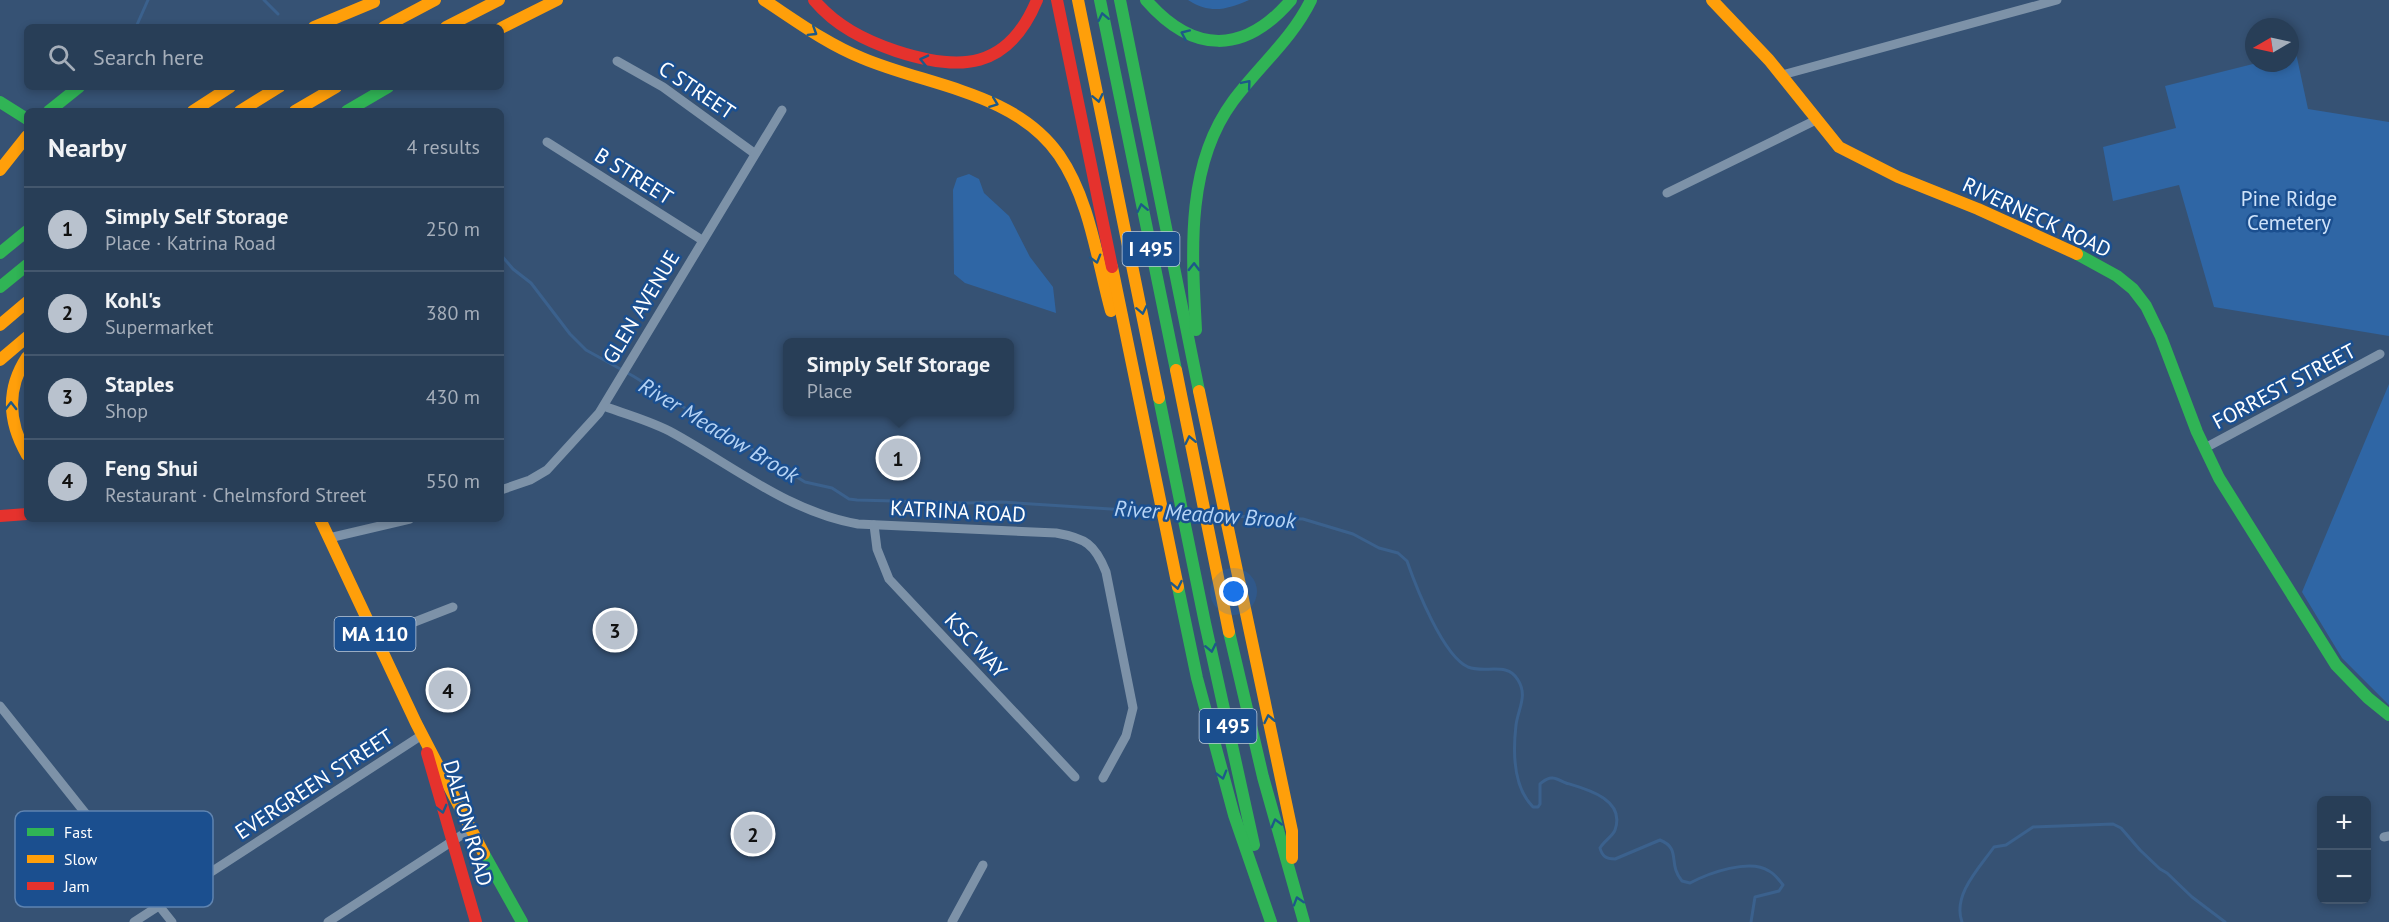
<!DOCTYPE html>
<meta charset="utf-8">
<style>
:root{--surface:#283e57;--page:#344961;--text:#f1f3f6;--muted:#a5aeba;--line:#44576d;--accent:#b9c2ce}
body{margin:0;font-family:"PT Sans",sans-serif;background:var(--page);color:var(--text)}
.controls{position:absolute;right:18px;bottom:18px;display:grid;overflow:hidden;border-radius:9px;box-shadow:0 3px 9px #0003}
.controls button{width:54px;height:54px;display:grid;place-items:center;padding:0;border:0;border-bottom:2px solid var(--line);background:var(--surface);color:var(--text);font:30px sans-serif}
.compass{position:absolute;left:2245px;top:18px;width:54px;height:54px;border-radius:50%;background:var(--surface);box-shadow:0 3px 9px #0003;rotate:261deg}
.you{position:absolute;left:1234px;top:592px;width:21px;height:21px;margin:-15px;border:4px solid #fff;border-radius:50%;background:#1a73e8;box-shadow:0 0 0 9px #1a73e833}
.badge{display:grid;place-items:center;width:39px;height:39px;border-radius:50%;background:var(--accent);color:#111;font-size:20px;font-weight:700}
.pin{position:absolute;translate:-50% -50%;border:3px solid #fff;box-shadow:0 2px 6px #0006}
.popup{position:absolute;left:783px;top:338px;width:231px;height:78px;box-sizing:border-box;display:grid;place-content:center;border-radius:9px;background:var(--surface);filter:drop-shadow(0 2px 4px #0005);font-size:20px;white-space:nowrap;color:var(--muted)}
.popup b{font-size:22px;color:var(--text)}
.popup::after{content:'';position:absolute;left:50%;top:100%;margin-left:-12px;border:12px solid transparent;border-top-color:var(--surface)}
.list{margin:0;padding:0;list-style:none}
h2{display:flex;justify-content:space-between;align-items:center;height:78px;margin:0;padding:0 24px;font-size:26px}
h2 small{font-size:20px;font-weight:400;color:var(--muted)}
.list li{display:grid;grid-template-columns:39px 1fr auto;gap:18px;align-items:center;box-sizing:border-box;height:84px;padding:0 24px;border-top:2px solid var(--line)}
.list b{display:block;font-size:22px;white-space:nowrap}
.list p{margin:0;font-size:20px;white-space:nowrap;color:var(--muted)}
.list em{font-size:20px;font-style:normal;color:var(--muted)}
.icon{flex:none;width:33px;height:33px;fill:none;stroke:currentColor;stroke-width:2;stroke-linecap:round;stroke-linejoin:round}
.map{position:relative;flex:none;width:2389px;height:922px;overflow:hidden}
.search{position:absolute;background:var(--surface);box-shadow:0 3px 9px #0003;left:24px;top:24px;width:480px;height:66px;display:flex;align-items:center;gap:15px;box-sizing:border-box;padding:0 21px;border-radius:9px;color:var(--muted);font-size:22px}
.panel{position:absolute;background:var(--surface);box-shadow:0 3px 9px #0003;left:24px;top:108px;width:480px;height:414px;border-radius:9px}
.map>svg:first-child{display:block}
</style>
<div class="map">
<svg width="2389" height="922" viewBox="0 0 2389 922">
<rect width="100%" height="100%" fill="#365274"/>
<g fill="#2f66a5">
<path d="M1188,0H1249C1226,10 1210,14 1188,0Z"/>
<polygon points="2296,53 2308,109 2389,122 2389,336 2214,307 2179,185 2113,201 2103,147 2176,128 2165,86 2257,63 2290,63 2290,55"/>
<polygon points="969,174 979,179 984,193 1009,216 1030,257 1053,287 1056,313 965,283 954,274 953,190 957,178"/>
<polygon points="2389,384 2389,705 2342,658 2302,592"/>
</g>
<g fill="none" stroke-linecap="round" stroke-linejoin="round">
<g stroke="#3b618d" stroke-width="3">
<polyline points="264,0 278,14"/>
<polyline points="136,27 148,0"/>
<polyline points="501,255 513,269 531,283 570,334 586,350 633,376 805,482 832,488 849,499 857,500 967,503 1001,502 1158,512"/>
<path d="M1230,516L1303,519L1353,534L1379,548L1398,553L1407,561C1416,587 1443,656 1468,667C1485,674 1507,661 1518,680C1528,696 1518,709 1516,725C1513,751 1513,787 1533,807H1538L1540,804V784C1544,781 1547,777 1553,778C1557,778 1562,782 1566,783C1586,789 1626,799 1615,830C1613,836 1604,841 1600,848C1602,856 1606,859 1615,859L1660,840C1682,849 1667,863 1682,881L1690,883C1709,873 1750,858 1769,871C1775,874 1779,880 1783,885L1779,891L1755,897L1751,922"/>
<path d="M1962,922C1952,895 1980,867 1994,847L2006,845L2033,827L2113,824L2121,828L2140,850L2160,869L2167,873L2192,897L2225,922"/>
</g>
<g stroke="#7d92a8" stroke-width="9">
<polyline points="617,61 663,87 754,153"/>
<polyline points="1782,75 2057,0"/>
<polyline points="547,142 702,240"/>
<polyline points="1667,193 1816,120"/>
<path d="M604,406C627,415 651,421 673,433C733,466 789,512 858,524L1056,533C1085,538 1095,544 1106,572L1133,708L1126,736L1103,778"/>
<polyline points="2205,448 2380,354"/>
<polyline points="501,490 530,480 547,470 599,413 782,110"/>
<polyline points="874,525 877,549 889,579 1075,777"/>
<polyline points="329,538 410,519"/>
<polyline points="376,637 453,607"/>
<polyline points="0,706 172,922"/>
<polyline points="2384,837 2389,836"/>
<polyline points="134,922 422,735"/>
<polyline points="328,922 471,829"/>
<polyline points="952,922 983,865"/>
</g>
<g stroke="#30b455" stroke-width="12">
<polyline points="1100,0 1176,370"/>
<polyline points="1120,0 1199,391"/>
<path d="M1146,0C1193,54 1244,55 1291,0"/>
<polyline points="0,102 27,119"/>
<polyline points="49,111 79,87"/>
<polyline points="347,111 388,87"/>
<polyline points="0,253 27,231"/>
<polyline points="2077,254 2117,276 2133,289 2146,306 2161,337 2197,432 2219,478 2336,665 2368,698 2389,715"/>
<polyline points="0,287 27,265"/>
<path d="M1196,330C1192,253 1185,166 1233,101C1259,66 1292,39 1311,0"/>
<polyline points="1159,398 1205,623 1254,845"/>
<polyline points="1178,587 1197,678 1234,815 1271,922"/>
<polyline points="1229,632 1263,777 1304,922"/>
<polyline points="484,854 522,922"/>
</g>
<g stroke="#ff9f0a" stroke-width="12">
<path d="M764,0C796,21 827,44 862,58C928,86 1015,92 1059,155C1090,200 1097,260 1111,311"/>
<polyline points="1078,0 1159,398"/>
<polyline points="1712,0 1769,60 1839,147 1898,177 1978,209 2077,254"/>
<polyline points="314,27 374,2"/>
<polyline points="384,27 435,0"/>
<polyline points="446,27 499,0"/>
<polyline points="501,28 557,0"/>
<polyline points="193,111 230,87"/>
<polyline points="240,111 279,87"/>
<polyline points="295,111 336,87"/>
<polyline points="0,170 27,136"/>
<polyline points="1112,267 1178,587"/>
<polyline points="0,325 27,302"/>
<path d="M27,357C6,389 8,422 27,455"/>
<polyline points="0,360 27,337"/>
<polyline points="1176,370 1229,632"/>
<polyline points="1199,391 1292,831 1292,858"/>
<polyline points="320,519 416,723 484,854"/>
</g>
<g stroke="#e5322d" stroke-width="12">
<path d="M814,0C836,26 864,40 896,51C960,72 1008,70 1037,0"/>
<polyline points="1057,0 1112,267"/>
<polyline points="0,516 27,514"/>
<polyline points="427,753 476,922"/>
</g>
</g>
<defs><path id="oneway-chevron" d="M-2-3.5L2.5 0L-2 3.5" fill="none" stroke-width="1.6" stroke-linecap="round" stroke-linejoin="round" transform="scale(1.5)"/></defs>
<g stroke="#1d5989">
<use href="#oneway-chevron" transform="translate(1103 17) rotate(-102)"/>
<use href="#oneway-chevron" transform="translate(813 32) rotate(32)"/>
<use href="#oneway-chevron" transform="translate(1185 34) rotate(-156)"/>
<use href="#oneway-chevron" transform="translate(924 60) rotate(-167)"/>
<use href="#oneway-chevron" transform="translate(1247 84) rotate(-50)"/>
<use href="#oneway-chevron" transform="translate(1098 98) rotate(78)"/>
<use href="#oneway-chevron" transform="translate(994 103) rotate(21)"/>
<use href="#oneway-chevron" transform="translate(1142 208) rotate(-102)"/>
<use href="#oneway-chevron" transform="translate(1096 259) rotate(74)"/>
<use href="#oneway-chevron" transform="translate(1194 267) rotate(-89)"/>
<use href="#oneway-chevron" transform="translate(1142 310) rotate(78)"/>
<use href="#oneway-chevron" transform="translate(11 406) rotate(-90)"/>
<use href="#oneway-chevron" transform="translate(1190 440) rotate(-102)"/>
<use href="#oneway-chevron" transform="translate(1177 585) rotate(79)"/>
<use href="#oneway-chevron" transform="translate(1211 648) rotate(78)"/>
<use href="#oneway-chevron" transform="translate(1269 719) rotate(-102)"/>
<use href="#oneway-chevron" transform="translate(1222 775) rotate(74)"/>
<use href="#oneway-chevron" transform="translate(442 809) rotate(75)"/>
<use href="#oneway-chevron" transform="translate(1276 823) rotate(-105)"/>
<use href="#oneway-chevron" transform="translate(1298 901) rotate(-107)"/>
</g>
<g text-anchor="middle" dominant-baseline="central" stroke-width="5" stroke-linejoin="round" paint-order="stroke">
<g fill="#1b4f8f" stroke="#bbcadd" stroke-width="1.5">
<rect x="1122.5" y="232" width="57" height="34" rx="4.5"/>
<rect x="334.5" y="617" width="81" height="34" rx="4.5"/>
<rect x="1199.5" y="709" width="57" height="34" rx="4.5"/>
</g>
<g font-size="20" font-weight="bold" fill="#fff">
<text x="1151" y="249">I 495</text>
<text x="375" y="634">MA 110</text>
<text x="1228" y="726">I 495</text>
</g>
<g font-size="21" fill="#fff" stroke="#1b4f8f">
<text transform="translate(697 90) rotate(34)">C STREET</text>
<text transform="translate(634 176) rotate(32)">B STREET</text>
<text transform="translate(2037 217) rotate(25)">RIVERNECK ROAD</text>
<text transform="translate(641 307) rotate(-59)">GLEN AVENUE</text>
<text transform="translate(2284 386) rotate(-28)">FORREST STREET</text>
<text transform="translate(958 511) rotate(3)">KATRINA ROAD</text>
<text transform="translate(976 645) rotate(47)">KSC WAY</text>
<text transform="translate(314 784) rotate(-33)">EVERGREEN STREET</text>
<text transform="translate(468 823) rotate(74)">DALTON ROAD</text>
</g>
<g font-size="21" fill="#cfe3fa" stroke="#1b4f8f">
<text x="2289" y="198">Pine Ridge<tspan x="2289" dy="24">Cemetery</tspan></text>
</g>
<g font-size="22" font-style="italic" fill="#b5d3f5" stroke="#1b4f8f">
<text transform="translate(719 430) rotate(31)">River Meadow Brook</text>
<text transform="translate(1205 514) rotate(4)">River Meadow Brook</text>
</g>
</g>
<rect x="15" y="811" width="198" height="96" rx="9" fill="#1b4f8f" stroke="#5f84b1" stroke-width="1.5"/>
<rect x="27" y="828" width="27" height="8" fill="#30b455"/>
<rect x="27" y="855" width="27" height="8" fill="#ff9f0a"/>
<rect x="27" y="882" width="27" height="8" fill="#e5322d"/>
<g font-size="16" fill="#fff">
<text x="64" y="838">Fast</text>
<text x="64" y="865">Slow</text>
<text x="64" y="892">Jam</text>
</g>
</svg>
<div class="controls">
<button>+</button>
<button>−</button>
</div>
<svg class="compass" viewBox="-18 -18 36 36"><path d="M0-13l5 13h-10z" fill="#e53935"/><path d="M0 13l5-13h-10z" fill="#a5aeba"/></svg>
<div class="you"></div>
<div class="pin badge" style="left:898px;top:458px">1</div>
<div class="popup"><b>Simply Self Storage</b>Place</div>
<div class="pin badge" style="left:753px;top:834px">2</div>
<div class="pin badge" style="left:615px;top:630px">3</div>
<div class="pin badge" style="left:448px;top:690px">4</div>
<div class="search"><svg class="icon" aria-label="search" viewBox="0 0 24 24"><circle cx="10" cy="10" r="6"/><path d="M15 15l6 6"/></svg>Search here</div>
<section class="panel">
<h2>Nearby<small>4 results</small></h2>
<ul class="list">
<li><span class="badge">1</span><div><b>Simply Self Storage</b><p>Place · Katrina Road</p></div><em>250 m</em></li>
<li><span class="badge">2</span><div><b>Kohl's</b><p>Supermarket</p></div><em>380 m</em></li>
<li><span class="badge">3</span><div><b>Staples</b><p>Shop</p></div><em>430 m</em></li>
<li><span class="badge">4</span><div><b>Feng Shui</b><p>Restaurant · Chelmsford Street</p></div><em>550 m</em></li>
</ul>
</section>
</div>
